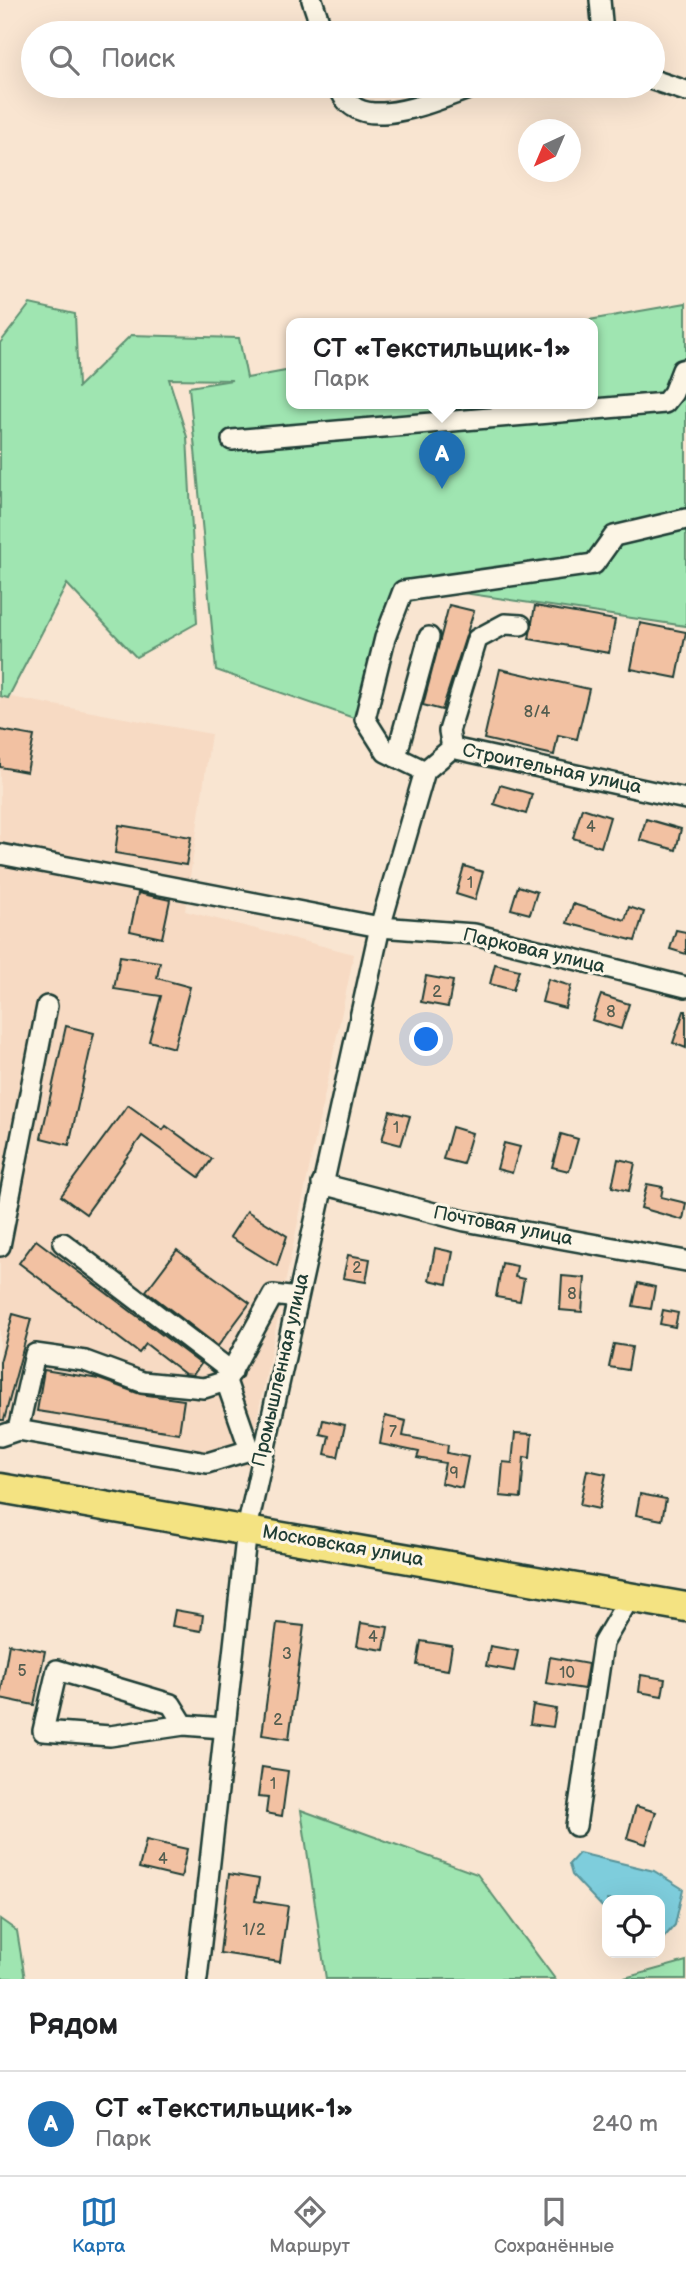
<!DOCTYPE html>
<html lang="ru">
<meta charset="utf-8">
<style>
:root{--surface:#fff;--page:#f2f2f2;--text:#202124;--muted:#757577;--line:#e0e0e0;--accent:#1f6fb2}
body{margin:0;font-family:"Balsamiq Sans",sans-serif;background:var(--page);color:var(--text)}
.controls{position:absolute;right:21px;bottom:21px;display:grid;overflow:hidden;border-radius:14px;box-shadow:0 7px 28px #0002}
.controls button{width:63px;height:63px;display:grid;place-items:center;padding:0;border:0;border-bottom:2px solid var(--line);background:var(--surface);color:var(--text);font:35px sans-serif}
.compass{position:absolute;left:518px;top:119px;width:63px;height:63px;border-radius:50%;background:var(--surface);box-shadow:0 7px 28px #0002;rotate:224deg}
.you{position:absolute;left:427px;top:1040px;width:24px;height:24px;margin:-18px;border:5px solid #fff;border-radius:50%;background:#1a73e8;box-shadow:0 0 0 10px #1a73e833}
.badge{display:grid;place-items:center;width:46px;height:46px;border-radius:50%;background:var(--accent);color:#fff;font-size:23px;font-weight:700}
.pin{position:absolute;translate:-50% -58px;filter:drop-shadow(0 2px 4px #0008)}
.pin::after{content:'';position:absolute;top:37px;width:24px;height:21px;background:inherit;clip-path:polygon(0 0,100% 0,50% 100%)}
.popup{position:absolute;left:286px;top:318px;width:312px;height:91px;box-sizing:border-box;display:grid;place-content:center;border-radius:14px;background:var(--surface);filter:drop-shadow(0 2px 5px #0005);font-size:23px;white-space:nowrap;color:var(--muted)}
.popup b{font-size:26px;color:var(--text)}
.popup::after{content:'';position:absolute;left:50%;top:100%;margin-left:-14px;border:14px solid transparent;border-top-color:var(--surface)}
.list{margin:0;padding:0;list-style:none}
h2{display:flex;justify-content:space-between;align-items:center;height:91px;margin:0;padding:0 28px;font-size:30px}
h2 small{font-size:23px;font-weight:400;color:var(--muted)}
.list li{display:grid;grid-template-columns:46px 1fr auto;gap:21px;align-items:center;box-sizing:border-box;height:105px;padding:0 28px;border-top:2px solid var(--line)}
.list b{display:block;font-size:26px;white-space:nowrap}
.list p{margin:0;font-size:23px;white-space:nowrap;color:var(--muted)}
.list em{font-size:23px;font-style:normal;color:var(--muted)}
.icon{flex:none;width:38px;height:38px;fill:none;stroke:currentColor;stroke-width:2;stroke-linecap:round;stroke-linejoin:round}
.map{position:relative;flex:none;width:686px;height:1979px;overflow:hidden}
.search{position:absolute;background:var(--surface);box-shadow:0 7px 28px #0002;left:21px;right:21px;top:21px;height:77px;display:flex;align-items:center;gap:18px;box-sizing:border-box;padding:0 24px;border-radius:38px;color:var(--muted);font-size:26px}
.sheet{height:196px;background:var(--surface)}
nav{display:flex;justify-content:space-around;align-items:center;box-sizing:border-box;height:98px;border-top:2px solid var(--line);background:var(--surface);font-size:19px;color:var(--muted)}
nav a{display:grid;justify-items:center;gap:4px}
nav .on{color:var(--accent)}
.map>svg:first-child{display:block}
</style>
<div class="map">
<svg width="686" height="1979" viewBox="0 0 686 1979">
<rect width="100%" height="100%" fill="#f9e5d1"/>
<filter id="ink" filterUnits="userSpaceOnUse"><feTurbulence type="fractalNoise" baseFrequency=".0143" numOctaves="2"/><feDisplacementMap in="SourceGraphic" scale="14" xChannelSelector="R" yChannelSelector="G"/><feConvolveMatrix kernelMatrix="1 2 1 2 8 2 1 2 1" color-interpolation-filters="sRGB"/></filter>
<g filter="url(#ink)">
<polygon fill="#f7dac3" points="0,695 211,734 185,911 354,954 247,1466 0,1422"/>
<g fill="#9fe5b1" stroke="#5f9172" stroke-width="2">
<polygon points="686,303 686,626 450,591 403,604 368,723 216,670 189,387 232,380 169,379 187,437 197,623 136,657 67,584 8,698 0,696 0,343 30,304 75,314 78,387 131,335 239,338 247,378 291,370 292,403 592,403 592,323 572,323"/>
<polygon points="301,1810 477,1874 555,1979 326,1979"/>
<polygon points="0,1919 17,1931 25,1979 0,1978"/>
<polygon points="686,1961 686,1979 621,1979"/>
</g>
<polygon fill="#7ecddc" stroke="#589399" stroke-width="2" points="579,1853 654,1871 683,1889 675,1925 660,1942 660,1900 607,1900 607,1912 572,1875 569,1864"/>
<g fill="#f2c1a2" stroke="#1f3d34" stroke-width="2">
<polygon points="449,605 474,611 442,710 423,705"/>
<polygon points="535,606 615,620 609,653 529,639"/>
<polygon points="640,623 686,632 677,678 631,669"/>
<polygon points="500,669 589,689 577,739 558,735 554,755 484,739"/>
<polygon points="0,730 34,736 27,772 0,767"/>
<polygon points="500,785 532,794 526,814 494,804"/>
<polygon points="582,808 610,817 601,847 573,838"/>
<polygon points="646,819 681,829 676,850 640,840"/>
<polygon points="119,825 191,837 186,865 115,853"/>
<polygon points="464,866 483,872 475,900 456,894"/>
<polygon points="518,886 537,892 530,914 511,909"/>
<polygon points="138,893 170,900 162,938 130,931"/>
<polygon points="573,904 625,920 629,907 644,912 635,941 567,923"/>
<polygon points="676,930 686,932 686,954 670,949"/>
<polygon points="120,956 160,962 157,978 190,987 174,1048 149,1041 161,996 114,989"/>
<polygon points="495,964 519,970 513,990 490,984"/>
<polygon points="426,976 453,981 448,1007 421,1002"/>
<polygon points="548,979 571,986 565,1008 542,1002"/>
<polygon points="601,995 629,1004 621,1029 592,1020"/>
<polygon points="684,1011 686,1011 686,1048 673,1043"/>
<polygon points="66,1026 94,1033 69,1145 41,1138"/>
<polygon points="128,1105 163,1130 166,1126 212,1159 199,1177 142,1136 86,1214 61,1196"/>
<polygon points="390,1111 410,1116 401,1145 382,1140"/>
<polygon points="452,1127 472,1133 463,1164 443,1159"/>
<polygon points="561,1134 578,1139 569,1171 552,1167"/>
<polygon points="504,1143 520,1147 512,1173 497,1169"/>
<polygon points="618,1159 635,1163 629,1191 612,1187"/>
<polygon points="647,1184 663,1187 661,1197 686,1203 683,1220 641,1208"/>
<polygon points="247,1211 287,1236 277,1266 230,1237"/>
<polygon points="36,1240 201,1364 193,1375 185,1374 146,1344 139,1353 19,1263"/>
<polygon points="435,1248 453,1252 447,1284 429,1280"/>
<polygon points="177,1250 250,1303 218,1346 146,1291"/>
<polygon points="348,1255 370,1259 366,1282 343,1278"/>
<polygon points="502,1263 517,1266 515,1277 524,1279 520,1301 496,1297"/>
<polygon points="562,1276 585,1278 582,1312 560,1310"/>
<polygon points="638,1283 655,1287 651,1309 633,1306"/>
<polygon points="663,1310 678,1313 675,1327 660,1324"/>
<polygon points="13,1314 31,1319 4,1420 0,1420 0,1362"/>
<polygon points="614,1344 632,1347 628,1370 609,1367"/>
<polygon points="44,1370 99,1379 140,1394 184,1400 179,1433 37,1411"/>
<polygon points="385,1416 406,1421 403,1436 448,1445 447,1453 468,1457 462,1488 441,1483 445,1463 417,1458 419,1452 380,1444"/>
<polygon points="323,1420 345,1425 338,1457 325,1454 329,1436 320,1434"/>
<polygon points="515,1433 532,1434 530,1458 524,1457 521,1498 500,1496 503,1462 512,1463"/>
<polygon points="587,1470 606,1474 599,1509 580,1505"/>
<polygon points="640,1494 666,1499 662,1520 636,1515"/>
<polygon points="175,1610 203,1615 201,1631 172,1626"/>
<polygon points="277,1623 304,1626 289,1739 262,1735"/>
<polygon points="361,1623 388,1627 384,1650 357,1646"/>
<polygon points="421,1641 452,1646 448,1670 417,1665"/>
<polygon points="9,1644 45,1651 34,1705 0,1698"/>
<polygon points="490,1646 518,1651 514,1671 486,1666"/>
<polygon points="550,1657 588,1664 584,1689 546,1683"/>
<polygon points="641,1675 665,1679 662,1696 639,1692"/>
<polygon points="533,1705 556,1709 553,1727 530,1724"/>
<polygon points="262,1767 288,1771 282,1816 266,1813 268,1798 258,1797"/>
<polygon points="636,1806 656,1812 646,1844 627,1838"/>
<polygon points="146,1840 187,1849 181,1878 139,1868"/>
<polygon points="229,1874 259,1879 255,1901 288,1906 280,1962 220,1953"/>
</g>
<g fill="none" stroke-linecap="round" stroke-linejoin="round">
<defs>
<g id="minor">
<polyline points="312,0 323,33"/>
<polyline points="600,0 603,33"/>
<polyline points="653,80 686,91"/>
<path d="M339,86C355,141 441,97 477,86"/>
<polyline points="232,440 665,403 673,393 682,370 686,369"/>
<polyline points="452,748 449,731 477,639 505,624 521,625"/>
<polyline points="396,757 429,637"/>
<polyline points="425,771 386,752 365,719 385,638 403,591 594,564 614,536 686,519"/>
<polyline points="425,771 452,748 686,799"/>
<polyline points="0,854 380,927 474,934 686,987"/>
<polyline points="322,1184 465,1221 686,1261"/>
<polyline points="63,1243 232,1372"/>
<polyline points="0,1246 47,1006"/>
<polyline points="226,1381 273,1295 297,1298"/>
<polyline points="18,1430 35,1354 85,1361 142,1382 204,1388 226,1381 250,1450"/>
<polyline points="0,1436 18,1430 207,1463 250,1450 262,1453"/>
<polyline points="184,1725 110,1736 43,1731 57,1670 171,1704 184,1725 223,1728"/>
<polyline points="576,1826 603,1643 630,1597"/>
<polyline points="197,1979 247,1529 380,927 425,771"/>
</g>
<polyline id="highway" points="0,1488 686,1607"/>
</defs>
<use href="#minor" stroke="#1f3d34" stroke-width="24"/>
<use href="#highway" stroke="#1f3d34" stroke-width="33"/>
<use href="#minor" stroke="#fcf5e5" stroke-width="19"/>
<use href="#highway" stroke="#f4e382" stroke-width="28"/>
</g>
</g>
<g text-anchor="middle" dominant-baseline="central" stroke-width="6" stroke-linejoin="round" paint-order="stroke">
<g font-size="16" fill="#545e50">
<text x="537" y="712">8/4</text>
<text x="591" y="827">4</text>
<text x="470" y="883">1</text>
<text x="437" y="992">2</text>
<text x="611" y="1012">8</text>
<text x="396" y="1128">1</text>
<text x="357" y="1268">2</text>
<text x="572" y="1294">8</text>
<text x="393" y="1432">7</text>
<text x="454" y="1473">9</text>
<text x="373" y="1637">4</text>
<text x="287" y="1654">3</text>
<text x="22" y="1671">5</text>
<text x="567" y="1673">10</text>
<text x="278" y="1720">2</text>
<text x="273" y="1784">1</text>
<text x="163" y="1859">4</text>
<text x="254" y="1930">1/2</text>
</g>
<g font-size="19" fill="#1f3d34" stroke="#fcf5e5">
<text transform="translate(552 769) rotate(12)">Строительная улица</text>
<text transform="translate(534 951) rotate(13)">Парковая улица</text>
<text transform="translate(503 1226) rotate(11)">Почтовая улица</text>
<text transform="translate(281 1370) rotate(-77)">Промышленная улица</text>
<text transform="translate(343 1546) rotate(10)">Московская улица</text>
</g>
</g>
</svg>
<div class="controls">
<button><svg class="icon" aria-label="locate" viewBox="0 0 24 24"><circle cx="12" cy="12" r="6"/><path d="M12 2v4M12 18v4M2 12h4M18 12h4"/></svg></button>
</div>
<svg class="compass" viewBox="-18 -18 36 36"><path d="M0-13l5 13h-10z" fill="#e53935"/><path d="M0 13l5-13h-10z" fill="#757577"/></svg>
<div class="you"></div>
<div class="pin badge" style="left:442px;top:489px">A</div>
<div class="popup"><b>СТ «Текстильщик-1»</b>Парк</div>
<div class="search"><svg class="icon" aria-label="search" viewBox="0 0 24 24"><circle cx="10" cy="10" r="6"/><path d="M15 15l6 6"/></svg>Поиск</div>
</div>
<section class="sheet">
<h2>Рядом<small></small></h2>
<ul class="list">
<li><span class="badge">A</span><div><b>СТ «Текстильщик-1»</b><p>Парк</p></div><em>240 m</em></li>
</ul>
</section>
<nav>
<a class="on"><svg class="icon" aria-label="map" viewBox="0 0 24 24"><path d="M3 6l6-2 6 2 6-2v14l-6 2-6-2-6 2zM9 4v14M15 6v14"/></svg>Карта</a>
<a><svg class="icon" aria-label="directions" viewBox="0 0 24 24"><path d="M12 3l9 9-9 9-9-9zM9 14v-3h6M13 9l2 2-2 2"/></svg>Маршрут</a>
<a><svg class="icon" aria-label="saved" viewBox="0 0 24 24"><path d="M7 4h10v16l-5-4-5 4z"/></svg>Сохранённые</a>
</nav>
